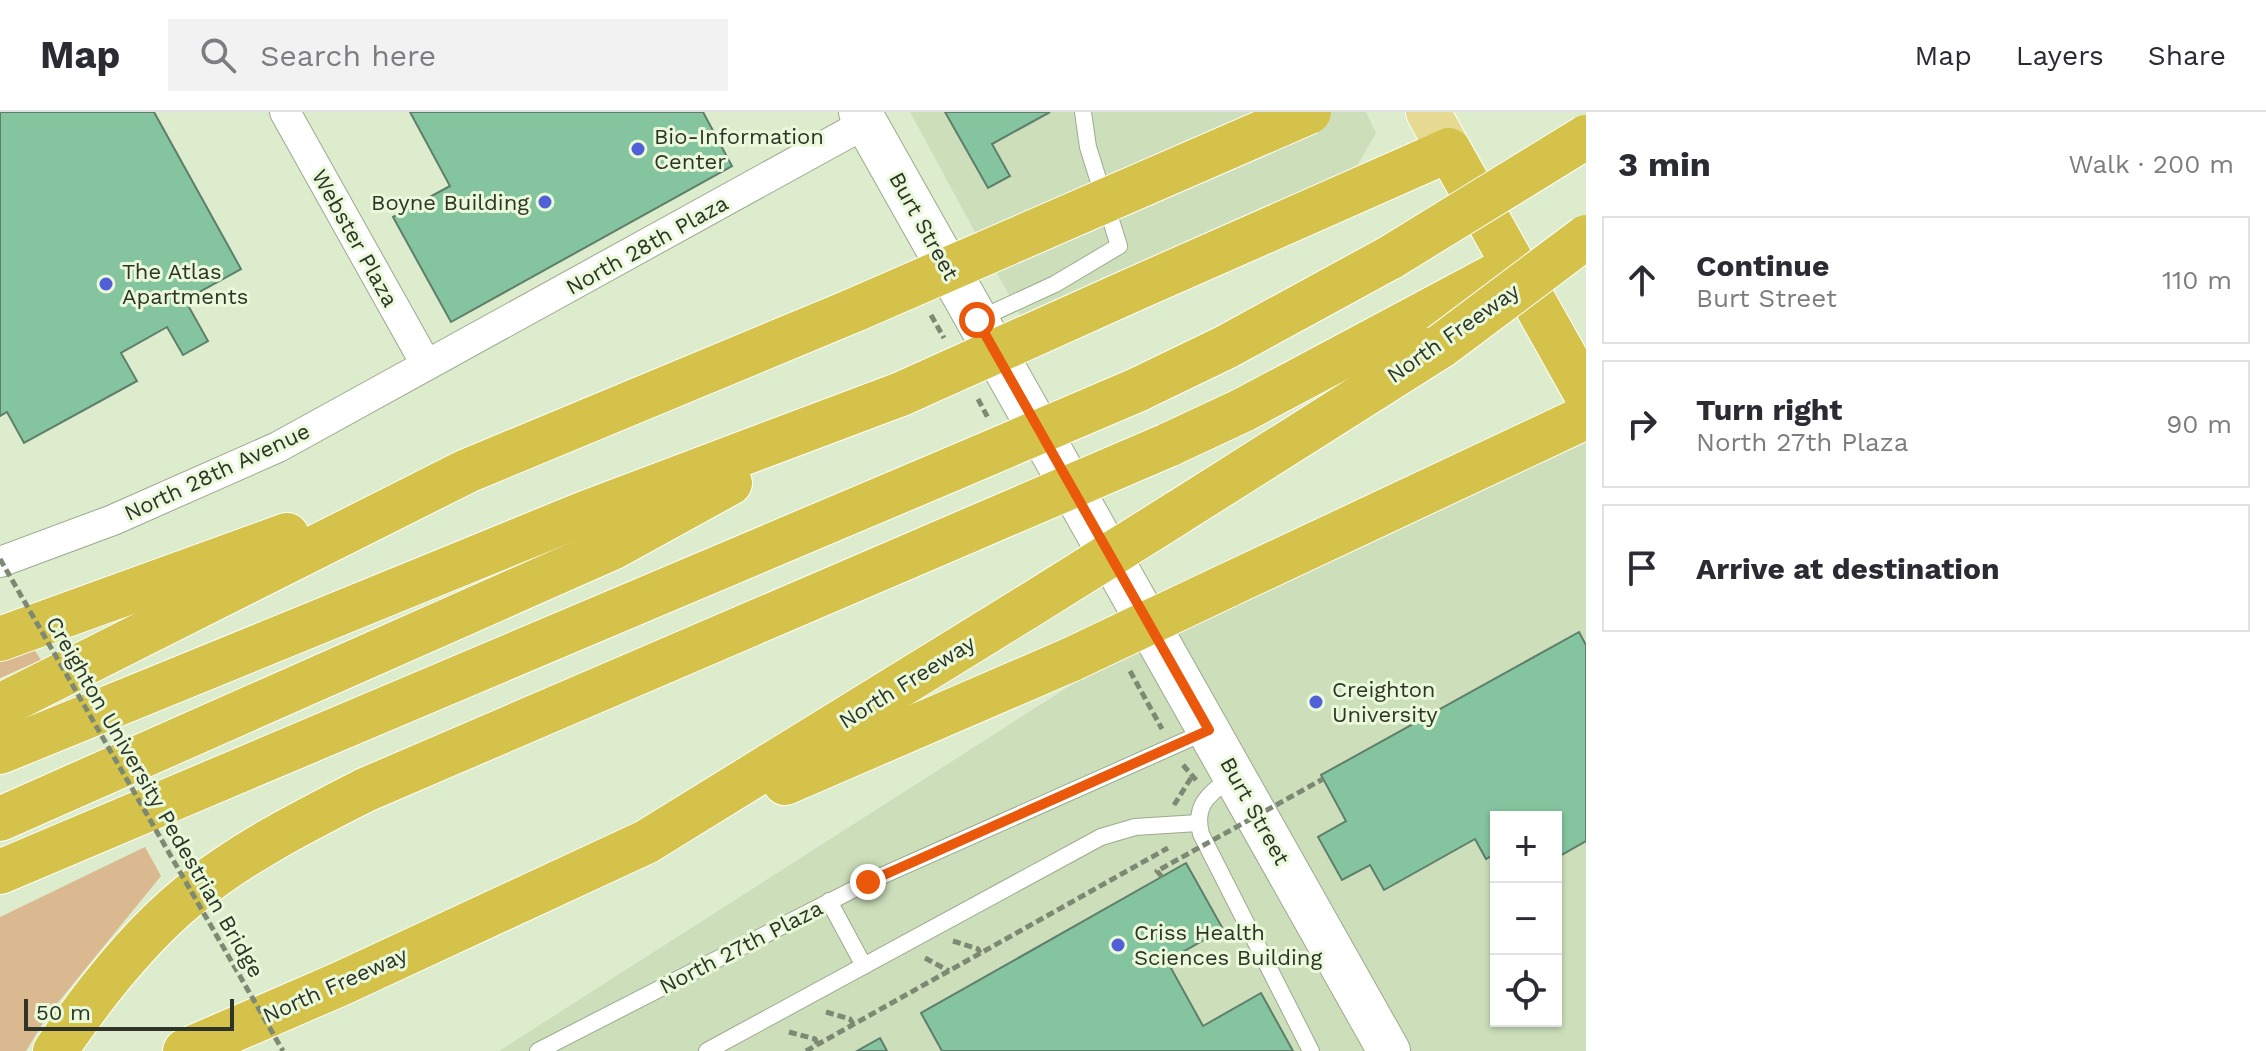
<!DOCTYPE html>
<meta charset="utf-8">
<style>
:root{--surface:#fff;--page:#f2f2f3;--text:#2b2b33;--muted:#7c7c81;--line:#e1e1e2}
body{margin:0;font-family:"Work Sans",sans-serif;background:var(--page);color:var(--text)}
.controls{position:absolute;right:24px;bottom:24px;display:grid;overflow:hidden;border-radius:0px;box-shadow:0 2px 6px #0004}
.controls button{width:72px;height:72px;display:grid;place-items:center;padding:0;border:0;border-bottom:2px solid var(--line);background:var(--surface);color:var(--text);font:40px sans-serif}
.scale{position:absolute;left:24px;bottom:20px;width:210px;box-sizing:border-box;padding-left:8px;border:4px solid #2e3428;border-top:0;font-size:22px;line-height:28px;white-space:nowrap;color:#2e3428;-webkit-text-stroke:6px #e9f9d9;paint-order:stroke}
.stop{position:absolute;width:24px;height:24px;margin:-18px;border:6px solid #ea580c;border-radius:50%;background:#fff}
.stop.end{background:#ea580c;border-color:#fff;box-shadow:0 2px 8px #0008}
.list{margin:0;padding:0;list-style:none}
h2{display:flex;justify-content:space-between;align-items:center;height:104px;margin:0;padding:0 32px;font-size:34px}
h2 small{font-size:26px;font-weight:400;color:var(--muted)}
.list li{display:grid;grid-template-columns:52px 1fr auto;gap:24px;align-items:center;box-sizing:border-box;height:128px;margin:0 16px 16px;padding:0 16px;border:2px solid var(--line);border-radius:0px}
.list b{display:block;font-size:30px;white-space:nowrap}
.list p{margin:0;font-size:26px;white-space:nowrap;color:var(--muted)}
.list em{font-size:26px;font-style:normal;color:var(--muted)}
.icon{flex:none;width:44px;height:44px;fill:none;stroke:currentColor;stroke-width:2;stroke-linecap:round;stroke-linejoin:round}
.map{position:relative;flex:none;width:1586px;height:939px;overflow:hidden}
header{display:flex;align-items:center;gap:48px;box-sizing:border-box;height:112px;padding:0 40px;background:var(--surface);border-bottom:2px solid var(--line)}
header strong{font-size:38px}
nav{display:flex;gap:44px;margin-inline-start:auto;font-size:28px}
.search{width:560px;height:72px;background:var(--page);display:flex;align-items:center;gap:20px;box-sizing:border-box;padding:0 28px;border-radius:0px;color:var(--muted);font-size:30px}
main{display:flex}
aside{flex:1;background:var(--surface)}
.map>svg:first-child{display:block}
</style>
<header>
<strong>Map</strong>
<div class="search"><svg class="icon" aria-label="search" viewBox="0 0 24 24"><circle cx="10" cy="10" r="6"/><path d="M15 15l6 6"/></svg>Search here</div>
<nav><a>Map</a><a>Layers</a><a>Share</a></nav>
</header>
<main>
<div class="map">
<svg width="1586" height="939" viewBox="0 0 1586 939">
<rect width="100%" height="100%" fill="#dceccc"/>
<g fill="#ccdfba" fill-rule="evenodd">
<polygon points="910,0 1366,0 1376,21 1354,59 1022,207"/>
<path d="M1586,305V939H499L1226,474ZM1496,705H1556V909H1496Z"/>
</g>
<g fill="#dbb990">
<polygon points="30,531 41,548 0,566 0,544"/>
<polygon points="145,735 161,764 47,904 26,939 0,939 0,805"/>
</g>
<g fill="#84c49f" stroke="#5f7e6b" stroke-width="2">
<polygon points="0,0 154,0 241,157 185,188 208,229 183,243 167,215 121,241 137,269 24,331 7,300 0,304"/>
<polygon points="410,0 703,0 732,54 451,210 393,105 450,74"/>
<polygon points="945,0 1050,0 992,32 1010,64 988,76"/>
<polygon points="1579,520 1586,533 1586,729 1556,746 1556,705 1496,705 1496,741 1486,747 1475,727 1384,778 1370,753 1342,768 1318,725 1346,709 1321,663"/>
<polygon points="1186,751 1223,817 1167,849 1203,914 1261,881 1293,939 942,939 921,901"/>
<polygon points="880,926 887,939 857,939"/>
</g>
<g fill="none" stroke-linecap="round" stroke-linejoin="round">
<defs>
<g id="lane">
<polyline points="979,207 1055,172 1119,134 1088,35 1083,0"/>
<path d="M1234,663C1211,681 1193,691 1201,722L1311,939"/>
<polyline points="829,789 864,854"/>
<polyline points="538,939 868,770 1207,619"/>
<polyline points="707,939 1101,725 1135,715 1198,711"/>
</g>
<g id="street">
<polyline points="285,0 426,252"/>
<polyline points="0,450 113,408 278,335 866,11"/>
</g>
<polyline id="secondary" points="860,0 1389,939"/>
<polyline id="primary" points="1428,0 1449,38"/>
<g id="highway">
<polyline points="1130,179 1449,38 1586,282"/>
<polyline points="1137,278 1226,235 1391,145"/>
<polyline points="1168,333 1243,298 1511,155"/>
<polyline points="1177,401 1441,234"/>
<polyline points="1226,474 1586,305"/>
<polyline points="0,527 287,423"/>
<polyline points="0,594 467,359 852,199"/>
<polyline points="0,640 585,401 901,282"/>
<polyline points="785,671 1072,547"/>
<polyline points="0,707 612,436 730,371"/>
<polyline points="0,760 952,357"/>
<path d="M55,939C93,883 139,824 191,782C244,739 305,709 365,678L970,418"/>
<polyline points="185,939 340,872 646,730 1027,495"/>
</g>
</defs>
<use href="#lane" stroke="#9baa8c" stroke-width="18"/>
<use href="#street" stroke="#9baa8c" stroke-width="32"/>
<use href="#secondary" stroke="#9baa8c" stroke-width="44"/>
<use href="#primary" stroke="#fff" stroke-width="46"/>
<use href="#highway" stroke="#fff" stroke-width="46"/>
<g stroke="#7e8974" stroke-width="5" stroke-dasharray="8 4" stroke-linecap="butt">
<polyline points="931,203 944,226"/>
<polyline points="978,287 988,306"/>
<polyline points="1130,559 1162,617"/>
<polyline points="1183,653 1197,669"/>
<polyline points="1174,693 1191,666"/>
<polyline points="953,829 978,837 980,841"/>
<polyline points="925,846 949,859"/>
<polyline points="826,900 850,907 853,912"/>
<polyline points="789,920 815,927 818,933"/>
<polyline points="806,939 1168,736"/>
</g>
<use href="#lane" stroke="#fff" stroke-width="16"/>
<use href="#street" stroke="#fff" stroke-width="30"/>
<use href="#secondary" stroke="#fff" stroke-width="42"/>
<use href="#primary" stroke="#e6da92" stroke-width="44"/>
<use href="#highway" stroke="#d5c24a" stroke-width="44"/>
<defs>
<g id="highway-bridge">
<polyline points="1391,145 1586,25"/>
<polyline points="852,199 1309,0"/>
<polyline points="1441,234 1586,125"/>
<polyline points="901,282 1130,179"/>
<polyline points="952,357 1137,278"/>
<polyline points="970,418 1168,333"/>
<polyline points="1027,495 1177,401"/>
<polyline points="1072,547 1226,474"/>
</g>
</defs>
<use href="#highway-bridge" stroke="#fff" stroke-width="46" stroke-linecap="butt"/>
<g stroke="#7e8974" stroke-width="5" stroke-dasharray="8 4" stroke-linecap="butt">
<polyline points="0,447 283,939"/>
<polyline points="1162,765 1157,759 1323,667"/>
</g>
<use href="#highway-bridge" stroke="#d5c24a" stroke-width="44"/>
</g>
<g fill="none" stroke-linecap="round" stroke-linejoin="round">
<polyline stroke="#ea580c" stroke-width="10" points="868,770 1209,618 977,208"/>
</g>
<g fill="#5160d6" stroke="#e9f9d9" stroke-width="3">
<circle cx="638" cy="37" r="8"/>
<circle cx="545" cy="90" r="8"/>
<circle cx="106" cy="172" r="8"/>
<circle cx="1316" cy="590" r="8"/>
<circle cx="1118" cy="833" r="8"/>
</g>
<g text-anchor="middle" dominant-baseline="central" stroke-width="6" stroke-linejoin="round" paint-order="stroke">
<g font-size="22" fill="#2e3428" stroke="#e9f9d9" text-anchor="start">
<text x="654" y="24">Bio-Information<tspan x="654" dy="25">Center</tspan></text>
<text x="529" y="90" text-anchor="end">Boyne Building</text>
<text x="122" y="159">The Atlas<tspan x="122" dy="25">Apartments</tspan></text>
<text x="1332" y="577">Creighton<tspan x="1332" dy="25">University</tspan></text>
<text x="1134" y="820">Criss Health<tspan x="1134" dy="25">Sciences Building</tspan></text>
</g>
<g font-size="22" fill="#2e3428" stroke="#e9f9d9">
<text transform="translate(924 114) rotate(61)">Burt Street</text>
<text transform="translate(355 126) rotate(61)">Webster Plaza</text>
<text transform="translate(647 133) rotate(-29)">North 28th Plaza</text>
<text transform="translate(1453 221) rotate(-35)">North Freeway</text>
<text transform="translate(217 360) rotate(-25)">North 28th Avenue</text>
<text transform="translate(907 570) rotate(-32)">North Freeway</text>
<text transform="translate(155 685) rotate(60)">Creighton University Pedestrian Bridge</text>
<text transform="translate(1255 699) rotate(61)">Burt Street</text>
<text transform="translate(741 835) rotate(-27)">North 27th Plaza</text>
<text transform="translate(335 873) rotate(-24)">North Freeway</text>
</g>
</g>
</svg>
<div class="controls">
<button>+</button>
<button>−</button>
<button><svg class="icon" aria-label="locate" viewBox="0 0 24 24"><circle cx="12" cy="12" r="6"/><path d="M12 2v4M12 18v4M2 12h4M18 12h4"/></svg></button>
</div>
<div class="scale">50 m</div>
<div class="stop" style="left:977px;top:208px"></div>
<div class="stop end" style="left:868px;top:770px"></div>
</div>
<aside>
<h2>3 min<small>Walk · 200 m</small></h2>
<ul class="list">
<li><svg class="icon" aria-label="ahead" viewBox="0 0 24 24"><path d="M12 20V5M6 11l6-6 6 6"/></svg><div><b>Continue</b><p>Burt Street</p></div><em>110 m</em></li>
<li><svg class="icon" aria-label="right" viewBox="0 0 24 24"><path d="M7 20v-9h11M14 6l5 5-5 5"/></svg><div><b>Turn right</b><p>North 27th Plaza</p></div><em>90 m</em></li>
<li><svg class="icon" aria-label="arrive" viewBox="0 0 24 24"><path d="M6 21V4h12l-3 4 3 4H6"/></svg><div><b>Arrive at destination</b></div></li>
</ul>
</aside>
</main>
